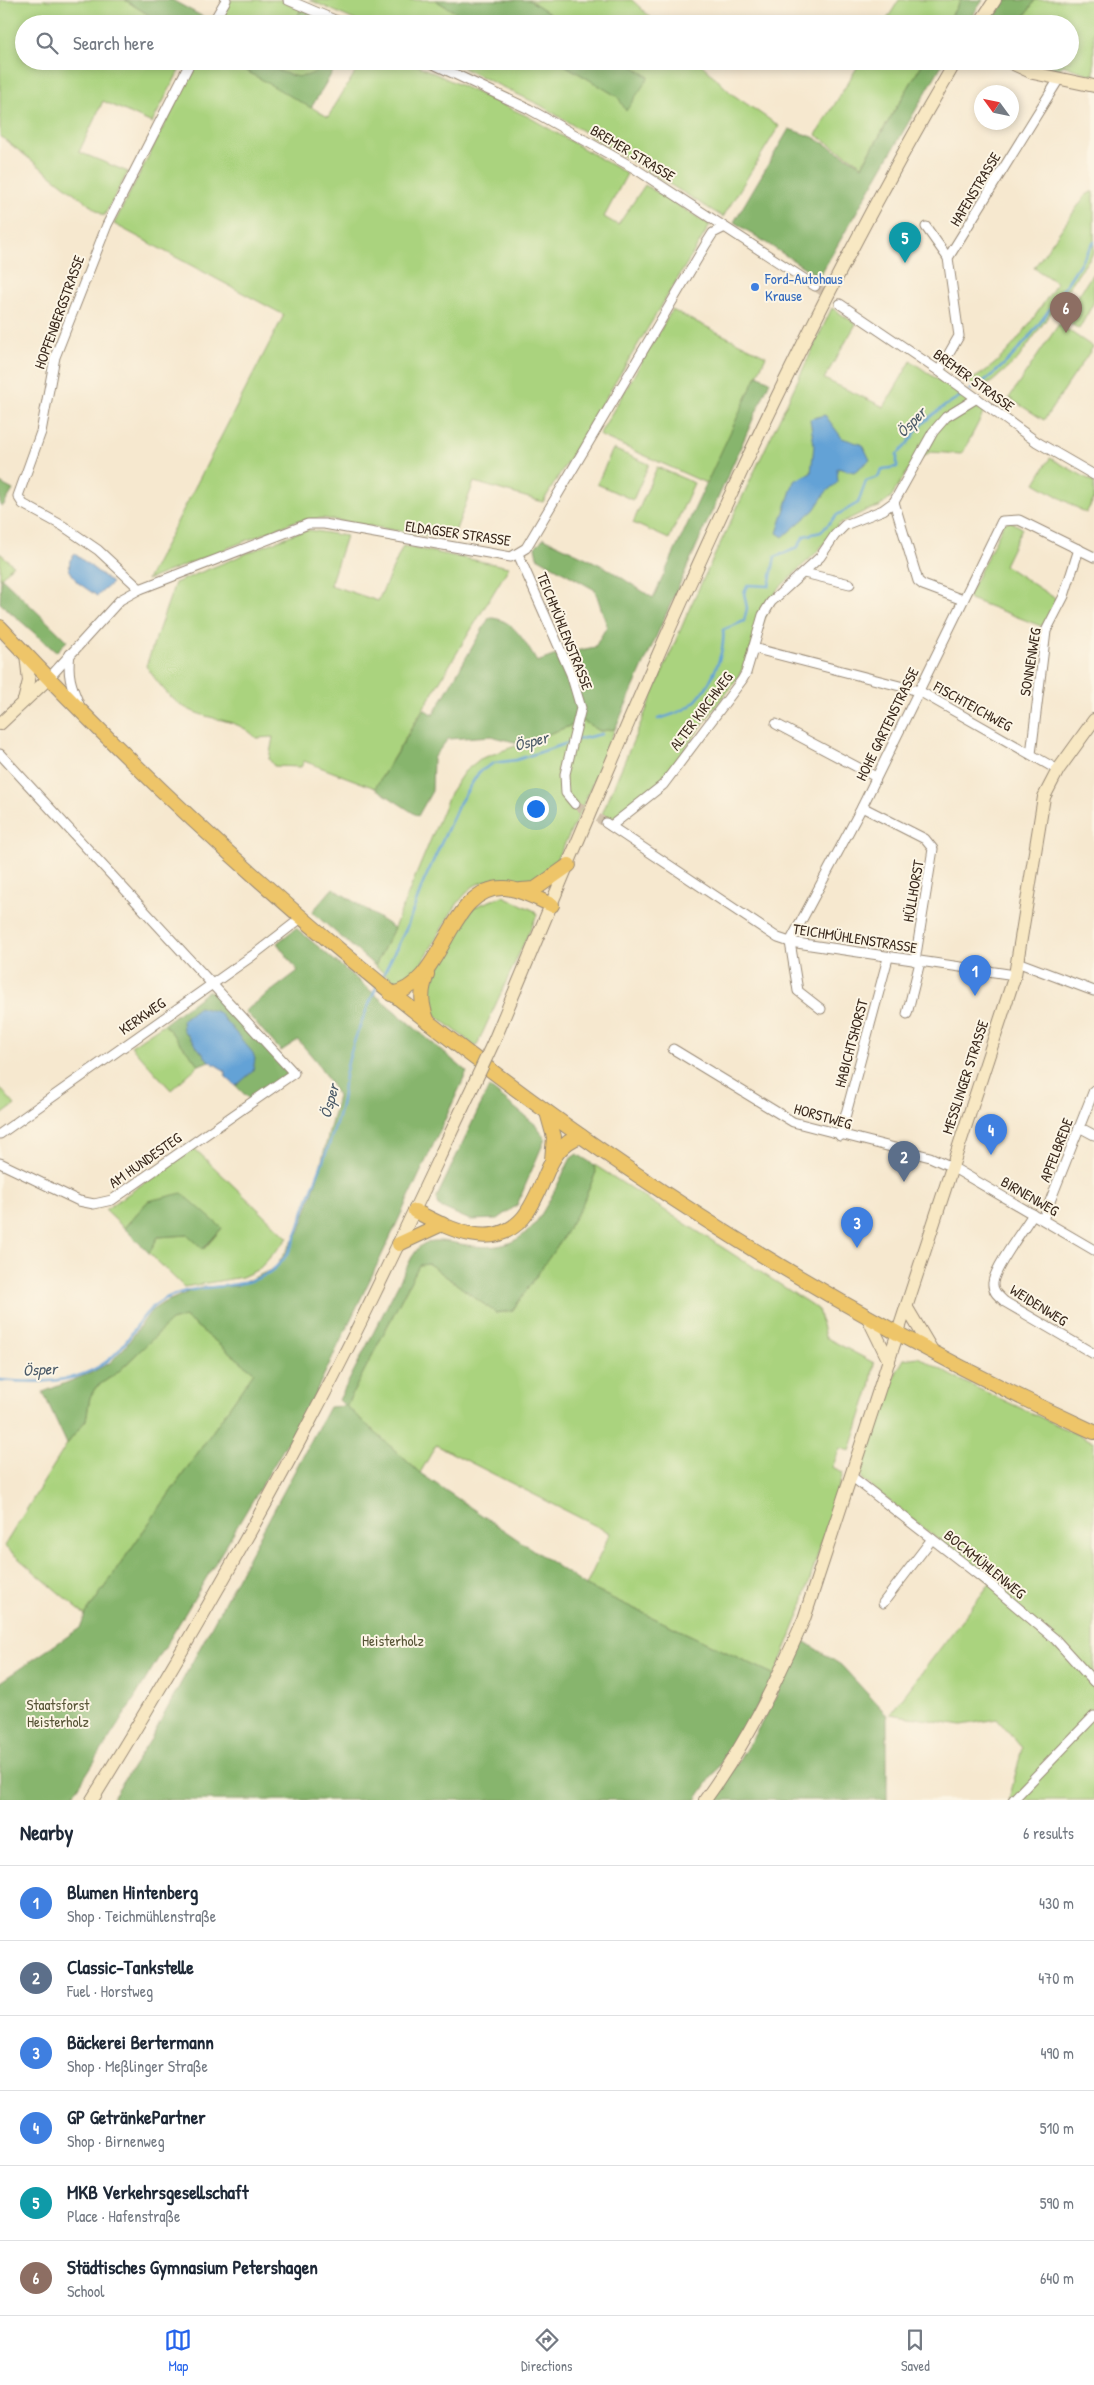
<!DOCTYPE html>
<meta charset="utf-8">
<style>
:root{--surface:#fff;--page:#f6f6f7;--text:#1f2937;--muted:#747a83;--line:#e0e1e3;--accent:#2563eb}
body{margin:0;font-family:"Patrick Hand",sans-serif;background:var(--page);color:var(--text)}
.compass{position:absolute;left:974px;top:85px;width:45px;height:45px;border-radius:50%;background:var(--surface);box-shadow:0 2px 8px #0003;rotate:303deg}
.you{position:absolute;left:535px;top:808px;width:18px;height:18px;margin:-12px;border:4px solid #fff;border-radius:50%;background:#1a73e8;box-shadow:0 0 0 8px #1a73e833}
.badge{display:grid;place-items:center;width:32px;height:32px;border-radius:50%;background:var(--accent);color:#fff;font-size:16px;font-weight:700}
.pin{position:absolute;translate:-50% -41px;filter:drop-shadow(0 1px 2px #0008)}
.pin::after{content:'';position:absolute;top:26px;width:18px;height:15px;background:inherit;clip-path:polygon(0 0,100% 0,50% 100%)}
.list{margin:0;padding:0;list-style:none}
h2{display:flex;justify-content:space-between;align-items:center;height:65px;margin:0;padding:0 20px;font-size:21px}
h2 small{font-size:16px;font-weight:400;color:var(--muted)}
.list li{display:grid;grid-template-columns:32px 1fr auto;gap:15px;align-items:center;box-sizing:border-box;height:75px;padding:0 20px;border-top:1px solid var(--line)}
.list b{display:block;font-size:19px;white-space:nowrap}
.list p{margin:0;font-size:16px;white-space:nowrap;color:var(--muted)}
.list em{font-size:16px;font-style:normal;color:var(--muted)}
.icon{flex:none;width:28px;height:28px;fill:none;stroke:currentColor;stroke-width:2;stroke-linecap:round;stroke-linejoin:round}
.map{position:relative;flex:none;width:1094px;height:1800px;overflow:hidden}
.search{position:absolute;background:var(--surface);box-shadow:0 2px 8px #0003;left:15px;right:15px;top:15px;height:55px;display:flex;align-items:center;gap:12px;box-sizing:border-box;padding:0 18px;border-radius:28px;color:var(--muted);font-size:19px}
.sheet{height:515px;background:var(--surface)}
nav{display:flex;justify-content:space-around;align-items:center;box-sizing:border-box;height:70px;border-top:1px solid var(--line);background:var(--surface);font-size:14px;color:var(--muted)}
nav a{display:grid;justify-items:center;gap:2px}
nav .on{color:var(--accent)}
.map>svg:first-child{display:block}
</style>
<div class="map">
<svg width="1094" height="1800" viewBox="0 0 1094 1800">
<rect width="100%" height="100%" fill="#fcf5e5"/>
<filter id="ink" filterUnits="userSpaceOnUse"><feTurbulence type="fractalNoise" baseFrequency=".02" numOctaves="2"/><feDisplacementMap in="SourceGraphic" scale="10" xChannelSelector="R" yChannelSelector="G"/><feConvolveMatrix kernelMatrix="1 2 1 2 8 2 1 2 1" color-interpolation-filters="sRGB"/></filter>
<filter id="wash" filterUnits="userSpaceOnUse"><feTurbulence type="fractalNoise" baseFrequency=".0096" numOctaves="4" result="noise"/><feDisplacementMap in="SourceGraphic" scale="20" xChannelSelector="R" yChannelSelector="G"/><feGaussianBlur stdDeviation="1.12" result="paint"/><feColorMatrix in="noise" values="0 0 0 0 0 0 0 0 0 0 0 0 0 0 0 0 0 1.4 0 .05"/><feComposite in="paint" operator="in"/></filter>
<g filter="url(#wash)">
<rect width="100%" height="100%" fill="#f6e8cf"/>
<g fill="#aad37e" stroke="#727e4e">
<polygon points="0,0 125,0 163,24 24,24 24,61 184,61 152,123 103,101 79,152 128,172 104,216 0,136"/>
<polygon points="231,0 281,0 335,24 218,24"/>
<polygon points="310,0 435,0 475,24 363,24"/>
<polygon points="529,0 632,0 658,24 567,24"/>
<polygon points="899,0 961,0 946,24 884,24"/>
<polygon points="1035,0 1094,0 1094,76 1065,66 1060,61 1070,61 1070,24 1020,24"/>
<polygon points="197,61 339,61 311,107 328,117 362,61 408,61 529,117 627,174 604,217 618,225 645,185 710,225 543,502 474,482 452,540 322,518 296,521 147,580 284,315 114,224"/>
<polygon points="467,61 558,61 618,97 649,77 625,61 698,61 732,94 779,126 723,217 540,105 463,68"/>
<polygon points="861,61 924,61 862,165 816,135"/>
<path d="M1091,192H1094V252L1018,359L992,382L978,389L968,381C1006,365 1034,317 1057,283L1034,268L1085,196Z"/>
<polygon points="1093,273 1094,302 1079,329 1063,319"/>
<polygon points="832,308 856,324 824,379 884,407 911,361 984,412 962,454 930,452 912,464 891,497 879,507 865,511 839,524 818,551 777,590 740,674 659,784 610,820 602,814 691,605"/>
<polygon points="672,310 766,356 708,484 599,435"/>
<polygon points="1059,324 1093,347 1044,420 1009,398"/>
<polygon points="613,449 649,464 633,500 597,484"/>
<polygon points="1050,458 1094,482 1094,499 1086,513 1035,483"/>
<polygon points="657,467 694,483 669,539 633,523"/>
<polygon points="1010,521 1022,528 1004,565 1059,601 1047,624 1041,626 970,599 968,596 1004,523"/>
<path d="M309,530L346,536L330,585L378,601L403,546L509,567L375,788L304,761L301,767L274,766L269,759L273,737L256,738C239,719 214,721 192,711C171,702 159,684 146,666L175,583L296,533Z"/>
<polygon points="0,553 13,565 0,579"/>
<path d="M583,721L600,731L615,729C603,756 560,871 538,881C516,890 488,871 469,890C441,918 431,962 401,986L375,966L394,928L450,793L464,772L480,759Z"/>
<polygon points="503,896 535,911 537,915 476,1047 433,1013 428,1003 427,992 454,938 474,907"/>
<polygon points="164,1024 199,1065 171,1090 131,1046"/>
<polygon points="0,1088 15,1105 0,1116"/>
<polygon points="194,1148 288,1238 259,1269 242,1277 184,1287 149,1253 158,1237 188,1235 204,1249 222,1228 148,1201 124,1228 105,1210"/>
<polygon points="593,1164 818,1309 825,1337 874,1363 870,1388 850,1451 840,1448 832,1468 843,1473 800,1612 775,1675 586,1586 610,1533 436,1445 420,1473 346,1406 419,1265 429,1264 496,1313 512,1311 562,1239 581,1207 596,1172"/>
<polygon points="185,1317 254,1372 85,1615 4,1546 67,1444 86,1420 90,1397 96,1387 117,1373 171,1321"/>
<polygon points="918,1357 962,1381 1094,1442 1094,1800 1009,1800 1022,1748 997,1719 962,1725 890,1714 991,1582 863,1480 859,1471 896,1373 904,1359"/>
</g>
<g fill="#87b56d" stroke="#617046">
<polygon points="125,0 172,0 207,19 205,24 163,24"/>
<polygon points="435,0 529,0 567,24 475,24"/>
<polygon points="961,0 983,0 967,24 946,24"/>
<polygon points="1005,0 1035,0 1020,24 990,24"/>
<polygon points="304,10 335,24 311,24 300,19 298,15 300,11"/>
<path d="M229,61C238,61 253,59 261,62C287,74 304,88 327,61H339L311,108Z"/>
<polygon points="558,61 625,61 649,77 626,111 618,97"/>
<polygon points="924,61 944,61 819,277 734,222 789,129 813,137 862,166"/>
<polygon points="1030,61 1060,61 1064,65 1059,69"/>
<path d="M757,375L770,381L615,729L600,731L583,721L522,744L491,736L448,739L433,758L432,791L418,816L375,788L424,709L433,715L489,618C513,617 526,644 537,662L556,655L595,647L607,626L595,590L537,557L535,547L544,538L605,567L653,598Z"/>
<polygon points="0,483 13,490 3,506 0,505"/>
<polygon points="1,577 67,641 56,652 0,603"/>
<polygon points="333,888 394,928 375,966 312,912"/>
<polygon points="296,928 467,1072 388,1242 309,1406 131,1704 70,1800 0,1800 0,1682 80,1628 85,1615 254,1372 185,1317 171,1321 117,1373 96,1387 90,1397 86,1420 67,1444 43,1392 91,1373 111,1362 125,1347 151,1311 163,1303 200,1287 236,1286 275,1268 300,1230 317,1180 338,1096 317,1062 298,1040 281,1051 245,1011 298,971 277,943"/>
<polygon points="208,991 218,993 288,1070 288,1074 250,1100 236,1086 253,1071 183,1030 209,1061 199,1065 164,1024"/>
<polygon points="489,1087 536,1125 545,1139 517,1205 498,1219 470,1220 438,1206 437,1197"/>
<path d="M577,1154L593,1164L596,1172L581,1207L562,1239L512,1311L496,1313L429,1264L419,1265L346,1406L420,1473L586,1586L775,1675L748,1723L696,1800H111L151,1739L329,1407L345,1406L339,1400L412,1257C415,1253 418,1247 422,1245C443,1229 493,1268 531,1228C544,1215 562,1175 571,1158Z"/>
<polygon points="182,1193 222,1228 203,1249 188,1235 158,1237 149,1253 124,1228 148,1201"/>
<path d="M802,1640L841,1665L887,1715V1800H712C748,1750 778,1698 802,1640Z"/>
</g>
<g fill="#64a2d6" stroke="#50667a">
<polygon points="825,415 842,438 863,445 870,460 854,472 837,468 838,482 826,492 814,510 783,537 777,533 794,481 811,473 814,445 810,419"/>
<polygon points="75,554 112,583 97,596 77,582 69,569 70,560"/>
<polygon points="199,1007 218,1012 253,1053 255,1059 253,1071 236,1086 226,1077 224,1070 209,1061 183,1030 182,1020"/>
</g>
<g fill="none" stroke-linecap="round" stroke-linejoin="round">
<g stroke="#64a2d6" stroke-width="2.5">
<path d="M970,390C1025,359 1059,293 1094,242"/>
<path d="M658,719C669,716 680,713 690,706C709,691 726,653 723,630L744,621L747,608L744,593L748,585L769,586L775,557L797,548L804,536L821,532L837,515L858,503L866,481L878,477L883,469L897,467V454C909,446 913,433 923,423C936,411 950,402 966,393"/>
<polyline points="576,740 602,734"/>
<polyline points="381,979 406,929 424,881 459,804 479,772 494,763 516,760 571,742"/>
<path d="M0,1380C45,1384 94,1384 124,1344C136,1329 144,1311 161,1301C197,1279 244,1295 275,1268C293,1253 298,1229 305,1208C317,1174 333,1141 341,1105C344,1094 343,1082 346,1071C352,1042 365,1013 377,986"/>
</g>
</g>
</g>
<g filter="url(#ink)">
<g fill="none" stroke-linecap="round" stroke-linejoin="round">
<g stroke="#d1c2ac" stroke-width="9" stroke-dasharray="9 4.5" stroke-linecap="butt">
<polyline points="815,286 840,304"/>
<polyline points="575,804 606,823"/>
</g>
<defs>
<g id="street">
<polyline points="288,0 344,24"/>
<polyline points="212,24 226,0"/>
<polyline points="427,61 529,109 634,168 815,286"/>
<polyline points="926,227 948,258"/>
<polyline points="840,304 939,371 1037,442 1094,475"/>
<polyline points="939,371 959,336 948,258 1057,82"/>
<polyline points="894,502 918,581 923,585 963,600"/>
<polyline points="518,554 571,674 581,708 565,774 566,793 575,804"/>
<polyline points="804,573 850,584"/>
<polyline points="140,589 98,550 63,526 23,504 18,496 41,432 55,357 107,225 191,61"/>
<polyline points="753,648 919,691 1058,770"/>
<path d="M70,654C67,674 71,686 79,704"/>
<polyline points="49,678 120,600 140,589 308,524 324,524 511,557 526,548 706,244 713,233 723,228"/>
<polyline points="776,724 876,777"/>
<polyline points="0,754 294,1073 112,1200 94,1204 79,1201 0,1163"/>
<polyline points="1031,754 1046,631 1064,596 1079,549"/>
<polyline points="862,807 925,839 933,849 915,961"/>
<polyline points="606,823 778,938 790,942 1015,975"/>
<polyline points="611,826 663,785 742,680 746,673 763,615 771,602 820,557 835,535 845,525 883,510 894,502 933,432 946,417 977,398"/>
<polyline points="790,942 862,807 1002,521 1019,520 1094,557"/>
<polyline points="790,942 798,991 821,1009"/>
<polyline points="1017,962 1094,991"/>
<polyline points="907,1014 920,962"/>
<polyline points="673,1049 793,1122 930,1157 952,1167 1094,1250"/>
<polyline points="1079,1127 1094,1135"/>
<polyline points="0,1134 252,956 300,919"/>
<polyline points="840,1136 888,958"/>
<path d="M1033,1214C1024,1229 994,1268 993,1283C992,1292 1000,1297 1005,1302L1094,1354"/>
<polyline points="1043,1219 1094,1090"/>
<polyline points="851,1476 985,1580 1055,1639 1094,1682"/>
<polyline points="883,1603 932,1539"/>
<polyline points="1013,1800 1094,1716"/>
</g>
<g id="secondary">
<polyline points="979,24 995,0"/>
<polyline points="1007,61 1033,73 1094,86"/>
<polyline points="24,701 29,681 26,654"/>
<polyline points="0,724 49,678"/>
<path d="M494,1041C633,708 772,373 956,61"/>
<polyline points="907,1308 933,1352"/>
<polyline points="868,1318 889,1361"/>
<path d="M92,1800C169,1675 243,1549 311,1419C369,1310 420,1197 473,1086"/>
<path d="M705,1800C747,1742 775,1685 804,1619L1015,975L1044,797L1058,770L1094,720"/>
</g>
<g id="primary">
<path d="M0,627C313,961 676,1240 1094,1432"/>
<polyline points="521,890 535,889 569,865"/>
<path d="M427,974C420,993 421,1004 428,1022"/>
<path d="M391,994C446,985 447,885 505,888C521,889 537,899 552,905"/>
<polyline points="547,1112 554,1137 552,1160"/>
<path d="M415,1211C448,1228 492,1253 523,1218C533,1206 540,1188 546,1174C553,1157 562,1142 581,1136"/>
<polyline points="399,1244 442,1224"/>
</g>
</defs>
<use href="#street" stroke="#988976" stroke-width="11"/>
<use href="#secondary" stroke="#988976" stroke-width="14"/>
<use href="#primary" stroke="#988976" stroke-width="16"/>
<use href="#street" stroke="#fff" stroke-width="9"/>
<use href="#secondary" stroke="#f8e8c3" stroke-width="12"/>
<use href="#primary" stroke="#eec569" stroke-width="14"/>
<defs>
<polyline id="secondary-bridge" points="473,1086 494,1041"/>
</defs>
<use href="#secondary-bridge" stroke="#988976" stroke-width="14" stroke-linecap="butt"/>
<use href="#secondary-bridge" stroke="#f8e8c3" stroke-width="12"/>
</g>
</g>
<circle fill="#3f7fe0" stroke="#fcf5e5" stroke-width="2" cx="755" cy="287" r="5"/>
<g text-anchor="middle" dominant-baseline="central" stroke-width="4" stroke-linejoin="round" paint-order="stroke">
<g font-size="15" fill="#3b2a1e" stroke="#fcf5e5">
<text transform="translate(633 153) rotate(31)">BREMER STRASSE</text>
<text transform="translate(975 189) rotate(-59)">HAFENSTRASSE</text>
<text transform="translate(59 312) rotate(-70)">HOPFENBERGSTRASSE</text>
<text transform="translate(974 380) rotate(36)">BREMER STRASSE</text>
<text transform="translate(458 533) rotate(8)">ELDAGSER STRASSE</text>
<text transform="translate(565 631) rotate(68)">TEICHMÜHLENSTRASSE</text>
<text transform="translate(1030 662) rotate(-81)">SONNENWEG</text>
<text transform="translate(973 706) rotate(29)">FISCHTEICHWEG</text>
<text transform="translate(701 711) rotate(-53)">ALTER KIRCHWEG</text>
<text transform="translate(887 724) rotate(-64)">HOHE GARTENSTRASSE</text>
<text transform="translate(913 891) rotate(-80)">HÜLLHORST</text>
<text transform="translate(855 938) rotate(9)">TEICHMÜHLENSTRASSE</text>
<text transform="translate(142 1016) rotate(-35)">KERKWEG</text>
<text transform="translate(851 1043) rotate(-75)">HABICHTSHORST</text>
<text transform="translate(965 1077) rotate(-72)">MESSLINGER STRASSE</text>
<text transform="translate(823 1116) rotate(16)">HORSTWEG</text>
<text transform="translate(1056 1150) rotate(-69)">APFELBREDE</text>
<text transform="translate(145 1160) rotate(-35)">AM HUNDESTEG</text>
<text transform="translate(1030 1196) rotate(30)">BIRNENWEG</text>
<text transform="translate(1039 1305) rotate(32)">WEIDENWEG</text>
<text transform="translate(985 1564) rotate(39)">BOCKMÜHLENWEG</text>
</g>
<g font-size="15" fill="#366cbe" stroke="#fcf5e5" text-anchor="start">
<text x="765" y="278">Ford-Autohaus<tspan x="765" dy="17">Krause</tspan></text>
</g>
<g font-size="15" fill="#575436" stroke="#fcf5e5">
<text x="393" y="1640">Heisterholz</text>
<text x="58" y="1704">Staatsforst<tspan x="58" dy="17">Heisterholz</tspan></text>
</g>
<g font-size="16" font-style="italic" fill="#4b5a68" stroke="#fcf5e5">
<text transform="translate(911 422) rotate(-46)">Ösper</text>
<text transform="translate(531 741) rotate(-15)">Ösper</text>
<text transform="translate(329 1101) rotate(-75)">Ösper</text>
<text transform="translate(40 1369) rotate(-3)">Ösper</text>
</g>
</g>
</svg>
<svg class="compass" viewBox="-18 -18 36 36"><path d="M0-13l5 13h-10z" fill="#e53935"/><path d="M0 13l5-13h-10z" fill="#747a83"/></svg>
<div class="you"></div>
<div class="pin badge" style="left:975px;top:996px;background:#3f7fe0">1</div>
<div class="pin badge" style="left:904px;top:1182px;background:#5c6f8a">2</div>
<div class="pin badge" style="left:857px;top:1248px;background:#3f7fe0">3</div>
<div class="pin badge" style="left:991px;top:1155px;background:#3f7fe0">4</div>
<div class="pin badge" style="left:905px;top:263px;background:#0f9aa8">5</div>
<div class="pin badge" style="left:1066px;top:333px;background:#8d6e63">6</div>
<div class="search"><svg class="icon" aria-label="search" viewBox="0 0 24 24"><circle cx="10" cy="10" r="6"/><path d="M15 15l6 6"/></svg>Search here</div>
</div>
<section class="sheet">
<h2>Nearby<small>6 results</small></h2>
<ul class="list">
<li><span class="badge" style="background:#3f7fe0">1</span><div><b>Blumen Hintenberg</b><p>Shop · Teichmühlenstraße</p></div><em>430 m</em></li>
<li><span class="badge" style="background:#5c6f8a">2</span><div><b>Classic-Tankstelle</b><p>Fuel · Horstweg</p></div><em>470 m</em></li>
<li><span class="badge" style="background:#3f7fe0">3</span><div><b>Bäckerei Bertermann</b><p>Shop · Meßlinger Straße</p></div><em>490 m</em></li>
<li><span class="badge" style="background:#3f7fe0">4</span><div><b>GP GetränkePartner</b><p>Shop · Birnenweg</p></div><em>510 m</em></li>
<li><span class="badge" style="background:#0f9aa8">5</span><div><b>MKB Verkehrsgesellschaft</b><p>Place · Hafenstraße</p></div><em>590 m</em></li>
<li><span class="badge" style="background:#8d6e63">6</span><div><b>Städtisches Gymnasium Petershagen</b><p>School</p></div><em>640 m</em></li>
</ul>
</section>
<nav>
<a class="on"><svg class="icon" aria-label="map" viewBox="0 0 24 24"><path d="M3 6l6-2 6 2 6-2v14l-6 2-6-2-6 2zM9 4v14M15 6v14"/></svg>Map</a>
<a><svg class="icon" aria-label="directions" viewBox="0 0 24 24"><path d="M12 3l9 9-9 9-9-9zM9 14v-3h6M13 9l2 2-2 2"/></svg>Directions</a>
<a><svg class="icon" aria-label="saved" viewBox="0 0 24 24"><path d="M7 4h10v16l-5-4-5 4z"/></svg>Saved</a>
</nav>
